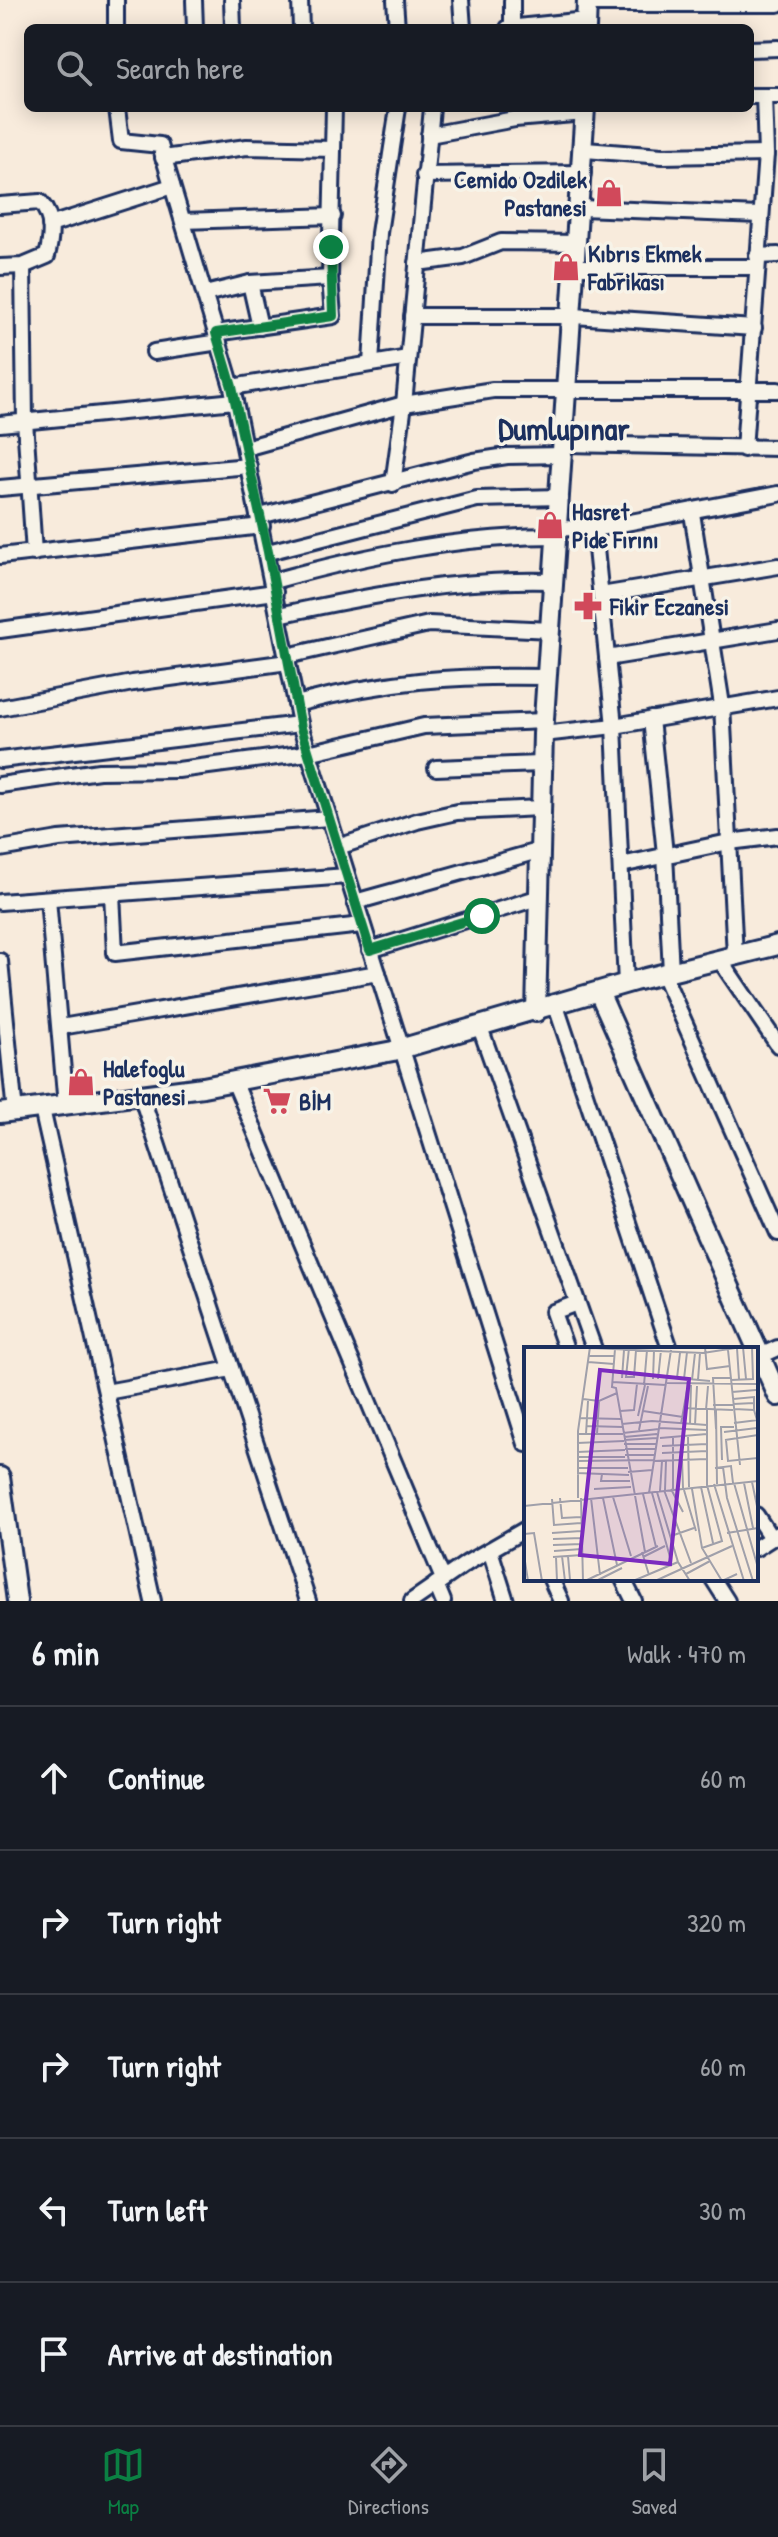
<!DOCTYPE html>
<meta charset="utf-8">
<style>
:root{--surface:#171b24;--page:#20242c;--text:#f1f3f6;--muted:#9ea1a6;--line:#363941;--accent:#0b8043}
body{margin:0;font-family:"Patrick Hand",sans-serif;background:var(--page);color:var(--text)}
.stop{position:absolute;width:24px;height:24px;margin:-18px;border:6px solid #0b8043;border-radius:50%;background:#fff}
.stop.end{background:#0b8043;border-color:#fff;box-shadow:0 2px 8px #0008}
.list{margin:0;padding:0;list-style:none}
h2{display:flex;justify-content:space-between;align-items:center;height:104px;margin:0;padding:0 32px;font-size:34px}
h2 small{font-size:26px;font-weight:400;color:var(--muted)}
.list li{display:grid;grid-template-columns:52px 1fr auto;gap:24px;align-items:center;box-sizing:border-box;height:144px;padding:0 32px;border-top:2px solid var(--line)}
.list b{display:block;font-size:30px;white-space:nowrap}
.list em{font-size:26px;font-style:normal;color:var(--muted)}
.icon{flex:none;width:44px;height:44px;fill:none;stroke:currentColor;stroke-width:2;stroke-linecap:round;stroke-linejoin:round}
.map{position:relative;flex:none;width:778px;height:1601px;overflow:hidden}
.search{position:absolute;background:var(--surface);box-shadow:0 4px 20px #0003;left:24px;right:24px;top:24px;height:88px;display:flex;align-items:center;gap:20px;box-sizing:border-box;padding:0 28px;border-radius:12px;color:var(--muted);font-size:30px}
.sheet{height:824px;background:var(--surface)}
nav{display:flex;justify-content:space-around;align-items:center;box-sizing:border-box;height:112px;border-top:2px solid var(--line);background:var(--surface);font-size:22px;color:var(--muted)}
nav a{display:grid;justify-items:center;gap:4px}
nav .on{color:var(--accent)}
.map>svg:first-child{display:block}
</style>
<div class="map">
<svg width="778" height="1601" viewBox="0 0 778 1601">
<rect width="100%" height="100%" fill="#f8ebdc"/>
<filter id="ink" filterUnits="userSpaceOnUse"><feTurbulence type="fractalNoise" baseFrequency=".0125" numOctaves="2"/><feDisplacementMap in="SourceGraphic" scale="16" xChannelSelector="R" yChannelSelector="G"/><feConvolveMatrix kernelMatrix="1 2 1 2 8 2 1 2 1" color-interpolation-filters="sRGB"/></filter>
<g filter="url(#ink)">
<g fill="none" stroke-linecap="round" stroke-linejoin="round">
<defs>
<g id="minor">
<polyline points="194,0 195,28"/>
<polyline points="232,0 233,28"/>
<polyline points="300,0 301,28"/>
<polyline points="395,0 397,28"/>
<polyline points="461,0 463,28"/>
<polyline points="512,0 512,28"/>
<polyline points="586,4 778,4"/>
<polyline points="116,28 116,0"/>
<polyline points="508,28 586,20"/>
<polyline points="750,49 778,48"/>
<polyline points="750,96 778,96"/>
<polyline points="117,108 121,141 160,145 232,387 301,728 526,1444"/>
<polyline points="429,135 515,119 585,113"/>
<polyline points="585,150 662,156 766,154"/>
<polyline points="163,158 247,147 333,149"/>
<polyline points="424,175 583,173"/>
<path d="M0,205L40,202C54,218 52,236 47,256L23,266L0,267"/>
<polyline points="581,208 760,215"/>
<polyline points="183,221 333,216"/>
<polyline points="50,225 172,186"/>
<polyline points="757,256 778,255"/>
<polyline points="417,263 463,257 501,242 578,243"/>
<polyline points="23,266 25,421 34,553"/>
<polyline points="577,267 757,267"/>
<polyline points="250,283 260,327"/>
<polyline points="205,294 250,283 330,278"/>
<polyline points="412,316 574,316 754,328"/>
<polyline points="216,333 333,316 330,278 334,108"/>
<polyline points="154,352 219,342"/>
<polyline points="371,364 379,233 398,108"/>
<polyline points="232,387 408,358"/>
<polyline points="0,424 235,401"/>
<polyline points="564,444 778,448"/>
<polyline points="245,448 404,404 493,390 778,390"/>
<polyline points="744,449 766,154 764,96"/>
<polyline points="393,484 404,404 432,108"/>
<polyline points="0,488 249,466"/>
<polyline points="692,513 722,705 735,956"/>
<polyline points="260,516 474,461 507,456 563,455"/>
<polyline points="558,528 594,529 778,494"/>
<polyline points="594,529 614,726 626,984"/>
<polyline points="268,552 477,499 560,497"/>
<polyline points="0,556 262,526"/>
<path d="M273,581C367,555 460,536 557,536"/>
<polyline points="601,595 778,566"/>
<path d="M279,615C371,595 461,578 554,581"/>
<polyline points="0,630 275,592"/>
<polyline points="287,656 429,624 551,630"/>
<polyline points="607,658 778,630"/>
<path d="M296,704C386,680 455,675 548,677"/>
<polyline points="0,708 133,683 288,662"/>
<polyline points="651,719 665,854 671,972"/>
<polyline points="543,734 614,726 778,698"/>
<polyline points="0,760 300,724"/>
<polyline points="436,768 541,764"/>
<polyline points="0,785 99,771 178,770 308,753 424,726 544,721"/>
<polyline points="338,847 417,821 457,812 540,808"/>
<polyline points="0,849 59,839 329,818"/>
<polyline points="621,865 729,842 778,836"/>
<polyline points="112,894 115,953 362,925"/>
<polyline points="48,899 66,1106"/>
<polyline points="0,902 347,876"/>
<polyline points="355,902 538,851"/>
<polyline points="370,950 537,898"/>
<polyline points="720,960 778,1045"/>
<polyline points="0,961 15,1113"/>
<polyline points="663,974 778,1233"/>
<polyline points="556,1006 670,1349"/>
<polyline points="61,1027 378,973"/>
<polyline points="480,1027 594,1349"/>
<polyline points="234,1081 443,1579"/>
<polyline points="141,1095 308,1601"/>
<polyline points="42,1109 153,1601"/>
<polyline points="566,1349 553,1312 577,1303"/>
<polyline points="760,1356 778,1348"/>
<polyline points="106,1392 231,1369"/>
<polyline points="756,1515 771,1538"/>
<polyline points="756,1548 778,1534"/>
<polyline points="490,1550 506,1601"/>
<polyline points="551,1579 561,1601"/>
<polyline points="623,1579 634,1601"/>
<polyline points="713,1579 727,1601"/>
<polyline points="436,1584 443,1601"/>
<polyline points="412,1601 467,1563 526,1529"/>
</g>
<g id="major">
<polyline points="586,28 587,0"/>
<polyline points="599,992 778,1396"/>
<polyline points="536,1012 543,734 585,108"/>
<polyline points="0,1113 203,1087 393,1051 634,981 778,945"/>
<polyline points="0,1477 17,1601"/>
</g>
</defs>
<use href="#minor" stroke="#1b2f5e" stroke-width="20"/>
<use href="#major" stroke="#1b2f5e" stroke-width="24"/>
<use href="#minor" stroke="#f7f3e8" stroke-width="14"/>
<use href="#major" stroke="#f7f3e8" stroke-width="18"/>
</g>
</g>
<g fill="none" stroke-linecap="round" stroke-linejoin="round" filter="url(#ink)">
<polyline stroke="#0b8043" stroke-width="10" points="331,247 333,316 216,333 232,387 268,552 301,728 370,950 482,916"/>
</g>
<defs>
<symbol id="shop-bare" viewBox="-9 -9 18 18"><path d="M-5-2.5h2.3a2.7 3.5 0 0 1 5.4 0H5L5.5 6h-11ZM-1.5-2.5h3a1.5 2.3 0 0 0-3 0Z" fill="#d1495b" stroke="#f7f3e8" stroke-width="2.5" paint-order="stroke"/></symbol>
<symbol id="pharmacy-bare" viewBox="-9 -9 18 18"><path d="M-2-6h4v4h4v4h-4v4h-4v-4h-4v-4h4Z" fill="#d1495b" stroke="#f7f3e8" stroke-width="2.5" paint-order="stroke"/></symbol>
<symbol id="supermarket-bare" viewBox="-9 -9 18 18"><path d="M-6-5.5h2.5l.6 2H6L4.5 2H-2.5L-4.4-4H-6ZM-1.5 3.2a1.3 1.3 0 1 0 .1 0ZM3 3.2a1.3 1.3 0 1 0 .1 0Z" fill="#d1495b" stroke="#f7f3e8" stroke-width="2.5" paint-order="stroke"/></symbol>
</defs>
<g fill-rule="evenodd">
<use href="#shop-bare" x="589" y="173" width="40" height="40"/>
<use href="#shop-bare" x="546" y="247" width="40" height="40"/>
<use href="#shop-bare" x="530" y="505" width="40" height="40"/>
<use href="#pharmacy-bare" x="568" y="586" width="40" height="40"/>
<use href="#shop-bare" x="61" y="1062" width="40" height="40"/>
<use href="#supermarket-bare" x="257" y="1081" width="40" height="40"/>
</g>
<g text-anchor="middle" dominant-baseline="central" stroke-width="7" stroke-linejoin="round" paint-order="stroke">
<g font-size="24" font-weight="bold" fill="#1b2f5e" stroke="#f7f3e8" text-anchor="start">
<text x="587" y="179" text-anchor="end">Cemido Ozdilek<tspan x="587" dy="28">Pastanesi</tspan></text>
<text x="588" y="253">Kıbrıs Ekmek<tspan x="588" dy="28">Fabrikası</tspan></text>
<text x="572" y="511">Hasret<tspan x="572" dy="28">Pide Fırını</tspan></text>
<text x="610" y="606">Fikir Eczanesi</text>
<text x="103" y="1068">Halefoglu<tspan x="103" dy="28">Pastanesi</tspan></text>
<text x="299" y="1101">BİM</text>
</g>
<g font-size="32" font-weight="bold" fill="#1b2f5e" stroke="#f7f3e8">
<text x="564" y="428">Dumlupınar</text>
</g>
</g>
<g transform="translate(524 1347)">
<rect width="234" height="234" fill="#f8ebdc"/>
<path fill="none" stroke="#a0a0aa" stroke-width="2" d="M219,0L222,32M66,1L179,6L218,0M105,1L102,30H110L112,3M172,1L181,0L183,22L206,19M213,1L215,32M91,2L88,40L92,41L121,205M204,3L216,118M65,9H90M64,15L90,17M143,30L186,34M98,31L100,3M153,31L156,6M129,32L130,3M134,32L137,3M160,32L163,5M168,33L171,6M174,33L176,6M207,33L229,32L228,0M88,35L142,38M143,36L234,37M120,38L123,3M208,45L232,43M59,52L75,54L93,46M209,52L230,50V63M189,58L230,56M160,61L209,63M210,62L230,63L233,73M182,63L184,39M192,63L193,137M96,64L110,63L113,37M119,64L159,70M114,69L121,38M55,71L97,72M210,76L234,73M98,77L128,74L183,78M157,77L163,43M166,77L167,38M171,78L173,39M62,79L99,80M135,81L183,83M192,82L189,31H207M115,83L124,39M200,85L233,81M99,86L135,82M53,87H99M62,87L64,54M73,87L75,54M164,89L165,140M100,90L133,87M136,91L183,87M100,93L133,91M201,93L234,88M202,93L204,114L234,111M53,96L100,94M100,97H133M138,99L183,97M101,102H132M53,105L101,103M138,106L183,104M101,108H131M55,110H101M158,113L159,141M198,113L197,80H210M53,114L130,113M129,114L183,112M199,120L203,151L229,234M54,121H104M191,121L207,119L209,136M104,125L128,123M53,126L105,128M78,127L77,134H106M228,135L234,164M210,136L234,221M220,136L229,181M190,137L220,234M177,140L189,196M70,142L107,140M147,142L159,165M149,142V90M168,142L178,201L198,234L213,227M140,143L167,216M141,143L142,114M160,143L172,184M136,144L138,114M133,145L154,215L166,234M125,146L147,3M128,146L146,210M119,147L132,200M89,150L107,209M36,151L38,171L57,170M54,151V84L66,0M57,151L59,234M67,151L76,228M79,151L93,218M28,152L30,178L57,176M0,159L234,134M28,186L57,184M203,186L234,181M0,187L10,186L18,234M147,189L170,181M29,192L58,191M29,198L58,197M178,201L198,194L183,138V63M30,204L58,202M118,205L125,228M0,208L4,234M38,209L41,234M44,209L46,233M29,210L58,208M32,210L33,234M119,210L141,199M162,227L186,214M61,234L134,199M72,234L98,221M109,234L154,215M131,234L208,199"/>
<path fill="#7b2cbf" fill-opacity="0.15" stroke="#7b2cbf" stroke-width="4" d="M76,23L165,32L146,217L56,208Z"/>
<rect width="234" height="234" fill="none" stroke="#1b2f5e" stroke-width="4"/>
</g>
</svg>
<div class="stop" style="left:482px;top:916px"></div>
<div class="stop end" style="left:331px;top:247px"></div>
<div class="search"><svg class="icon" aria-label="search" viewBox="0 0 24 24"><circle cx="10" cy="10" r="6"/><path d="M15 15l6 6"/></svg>Search here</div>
</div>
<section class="sheet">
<h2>6 min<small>Walk · 470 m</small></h2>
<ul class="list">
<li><svg class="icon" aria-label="ahead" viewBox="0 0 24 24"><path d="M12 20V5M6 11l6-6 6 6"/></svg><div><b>Continue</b></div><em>60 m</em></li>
<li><svg class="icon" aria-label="right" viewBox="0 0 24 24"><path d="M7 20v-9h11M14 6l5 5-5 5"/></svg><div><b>Turn right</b></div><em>320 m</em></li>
<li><svg class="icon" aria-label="right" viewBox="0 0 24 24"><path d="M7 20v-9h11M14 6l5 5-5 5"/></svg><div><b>Turn right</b></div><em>60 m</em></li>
<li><svg class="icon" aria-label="left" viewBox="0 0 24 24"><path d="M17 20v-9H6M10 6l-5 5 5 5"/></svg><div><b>Turn left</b></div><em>30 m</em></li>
<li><svg class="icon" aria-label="arrive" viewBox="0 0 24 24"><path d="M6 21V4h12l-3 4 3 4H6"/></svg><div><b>Arrive at destination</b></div></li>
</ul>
</section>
<nav>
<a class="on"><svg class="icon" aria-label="map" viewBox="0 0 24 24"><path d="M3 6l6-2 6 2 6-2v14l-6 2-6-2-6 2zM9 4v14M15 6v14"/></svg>Map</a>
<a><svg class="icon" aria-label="directions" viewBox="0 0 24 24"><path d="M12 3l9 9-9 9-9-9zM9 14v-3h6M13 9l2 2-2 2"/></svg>Directions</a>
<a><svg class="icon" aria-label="saved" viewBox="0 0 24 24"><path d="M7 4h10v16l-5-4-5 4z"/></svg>Saved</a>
</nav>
